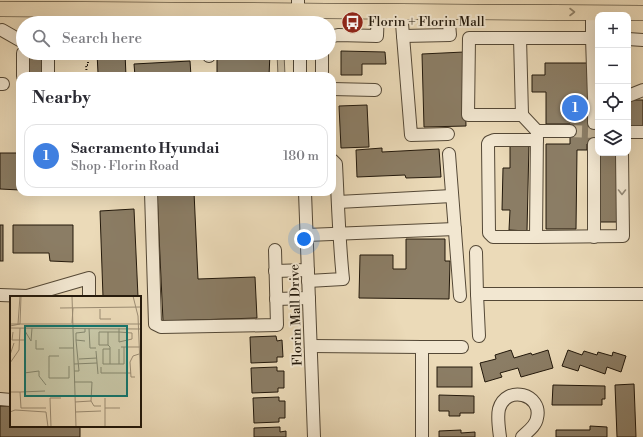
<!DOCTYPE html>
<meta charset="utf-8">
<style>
:root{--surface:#fff;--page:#f7f7f7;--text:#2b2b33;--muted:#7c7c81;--line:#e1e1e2;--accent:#111827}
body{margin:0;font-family:"Libre Bodoni",serif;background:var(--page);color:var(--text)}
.controls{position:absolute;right:12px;top:12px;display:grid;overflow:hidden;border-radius:8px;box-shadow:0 4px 16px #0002}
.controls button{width:36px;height:36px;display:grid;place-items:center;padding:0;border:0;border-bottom:1px solid var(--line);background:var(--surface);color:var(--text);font:20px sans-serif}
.you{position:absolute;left:304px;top:239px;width:14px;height:14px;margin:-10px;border:3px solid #fff;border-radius:50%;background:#1a73e8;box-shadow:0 0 0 6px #1a73e833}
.badge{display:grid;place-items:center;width:26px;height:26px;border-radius:50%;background:var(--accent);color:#fff;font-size:13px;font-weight:700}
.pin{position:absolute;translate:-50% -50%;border:2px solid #fff;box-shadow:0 1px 4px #0006}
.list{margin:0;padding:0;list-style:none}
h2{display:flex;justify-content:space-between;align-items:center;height:52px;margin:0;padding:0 16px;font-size:17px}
h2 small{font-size:13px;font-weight:400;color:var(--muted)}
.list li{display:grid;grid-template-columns:26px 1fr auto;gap:12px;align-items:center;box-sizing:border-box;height:64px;margin:0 8px 8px;padding:0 8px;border:1px solid var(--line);border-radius:12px}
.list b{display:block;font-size:15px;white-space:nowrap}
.list p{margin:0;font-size:13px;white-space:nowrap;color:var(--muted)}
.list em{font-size:13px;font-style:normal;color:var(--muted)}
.icon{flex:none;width:22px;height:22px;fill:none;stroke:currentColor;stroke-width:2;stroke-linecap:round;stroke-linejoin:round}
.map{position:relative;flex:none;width:643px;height:437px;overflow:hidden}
.search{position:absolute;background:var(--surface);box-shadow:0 4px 16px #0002;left:16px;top:16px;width:320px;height:44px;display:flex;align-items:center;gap:10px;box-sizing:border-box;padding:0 14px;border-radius:22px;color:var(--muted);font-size:15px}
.panel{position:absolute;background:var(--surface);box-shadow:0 4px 16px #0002;left:16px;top:72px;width:320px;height:124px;border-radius:12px}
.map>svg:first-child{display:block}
</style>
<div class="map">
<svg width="643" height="437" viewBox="0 0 643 437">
<rect width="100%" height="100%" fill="#ebdab8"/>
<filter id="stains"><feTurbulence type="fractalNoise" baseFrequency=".005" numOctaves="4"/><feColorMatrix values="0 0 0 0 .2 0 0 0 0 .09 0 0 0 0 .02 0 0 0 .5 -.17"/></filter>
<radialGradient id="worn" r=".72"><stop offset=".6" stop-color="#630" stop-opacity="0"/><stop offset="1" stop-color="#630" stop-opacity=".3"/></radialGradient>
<polygon fill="#c9b99b" stroke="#766853" points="277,53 284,53 285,76 278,76"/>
<g fill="#8b7d65" stroke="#22180b">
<polygon points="341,51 385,52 386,64 362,64 362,75 341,75"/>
<polygon points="464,52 466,126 424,127 422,54"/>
<rect x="26" y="53" width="19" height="23"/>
<polygon points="97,53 125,53 126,76 93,76 93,73 98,73"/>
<polygon points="217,53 270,53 269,76 217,76"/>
<polygon points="190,61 191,76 135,76 134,64"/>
<polygon points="545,63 589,63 598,123 598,144 587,144 587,150 577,150 576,229 546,229 546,144 570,144 570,124 546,124 546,92 532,92 532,75 545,75"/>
<rect x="628" y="100" width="15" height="26"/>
<polygon points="367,105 369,147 341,148 339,106"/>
<polygon points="510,143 529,143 527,231 509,230 510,210 502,210 503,168 510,168"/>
<polygon points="382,148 382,152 439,149 441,177 406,178 405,175 357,177 356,150"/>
<polygon points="0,153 20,153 20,190 0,189"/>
<rect x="600" y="153" width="18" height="69"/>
<polygon points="157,192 194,192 198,279 255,277 257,318 163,321"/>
<polygon points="134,209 138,297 103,297 100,211"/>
<rect x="0" y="225" width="3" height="36"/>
<polygon points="13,225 73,225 73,262 50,261 49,253 13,253"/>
<polygon points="406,239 445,239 445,261 450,261 449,299 359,298 360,255 393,255 393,269 406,269"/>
<polygon points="276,336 277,341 282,340 283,357 277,357 277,362 251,363 250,337"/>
<polygon points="511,350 514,358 531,353 532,355 548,350 553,368 521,377 518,368 500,373 502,377 485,382 480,363 496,359 495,355"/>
<polygon points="568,350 582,355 584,351 597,355 598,352 612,356 613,352 626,356 621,372 607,367 605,374 580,365 578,371 562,366"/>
<polygon points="277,367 277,371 284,371 284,388 278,388 278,392 252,393 251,368"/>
<rect x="437" y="367" width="35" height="20"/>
<polygon points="634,384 636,437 617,437 615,385"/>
<polygon points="553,385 605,386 605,399 602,399 602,405 552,405"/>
<polygon points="439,395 474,396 474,413 460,413 460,416 449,416 449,411 439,411"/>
<polygon points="279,397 279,401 285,401 285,418 279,418 279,422 254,423 253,398"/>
<polygon points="0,406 11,406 11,426 80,426 80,437 0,437"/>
<polygon points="590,426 607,427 607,437 556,437 556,430 590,430"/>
<polygon points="280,427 280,432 286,431 286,437 254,437 254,428"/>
<polygon points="461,430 461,433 475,432 475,437 439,437 439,431"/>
</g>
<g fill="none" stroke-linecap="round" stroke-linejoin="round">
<polyline stroke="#c3b395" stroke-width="12" stroke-dasharray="12 6" stroke-linecap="butt" points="570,131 598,132"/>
<defs>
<g id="minor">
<polyline points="298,0 298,23"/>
<polyline points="48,9 48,23"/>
<polyline points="209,10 209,23"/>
<polyline points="401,11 411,135 448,134"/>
<polyline points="144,23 145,10"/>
<polyline points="2,30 23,42"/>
<polyline points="403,36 450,35 448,12"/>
<polyline points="329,37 338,35 377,36 378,11"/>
<polyline points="520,38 522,115 468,115 469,38 592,38 592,12"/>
<polyline points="598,38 592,38 594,99 598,99"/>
<polyline points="628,39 643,40"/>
<polyline points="23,53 23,76"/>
<polyline points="48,53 48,76"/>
<polyline points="209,53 209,56"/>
<polyline points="300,53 300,76"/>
<polyline points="322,76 322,53"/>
<polyline points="0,84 3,84"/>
<polyline points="332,89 375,90"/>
<polyline points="628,96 643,90"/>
<polyline points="594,99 594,123"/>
<polyline points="522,115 537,131 536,237 623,236 622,153"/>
<polyline points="537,131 570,131"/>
<polyline points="628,132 643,132"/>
<polyline points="449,154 460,296"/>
<polyline points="151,192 155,324 161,327 277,325 275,250"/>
<polyline points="305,192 314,437"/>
<polyline points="338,202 452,196"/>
<polyline points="307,235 455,229"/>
<polyline points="536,237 493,237 489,233 488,144 489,142 494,140 537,140"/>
<polyline points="594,237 594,144"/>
<polyline points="476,252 477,294 643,294"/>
<polyline points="275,271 308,270"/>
<path d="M308,281L343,279C339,241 338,203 336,164L332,160"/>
<polyline points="477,294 479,336"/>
<polyline points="0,295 27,296 89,278 89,297"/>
<polyline points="276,299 309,298"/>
<polyline points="311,346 422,347 422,437"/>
<polyline points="422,347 462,347"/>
<polyline points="0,399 11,400"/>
<path d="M500,437C499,429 497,417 499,409C506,384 543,394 537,418C536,426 527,432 522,437"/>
</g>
<polyline id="major" points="0,9 643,13"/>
</defs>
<use href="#minor" stroke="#544836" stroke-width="14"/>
<use href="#major" stroke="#22180b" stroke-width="16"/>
<polyline stroke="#22180b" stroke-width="2" stroke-dasharray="1 2" stroke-linecap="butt" points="87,76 86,65 88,65 88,53"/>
<use href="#minor" stroke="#f2e7d1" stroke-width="12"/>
<use href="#major" stroke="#ebdab8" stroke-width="15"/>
</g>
<defs><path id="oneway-chevron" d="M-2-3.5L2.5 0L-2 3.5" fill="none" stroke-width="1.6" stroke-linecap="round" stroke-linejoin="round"/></defs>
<use stroke="#91836a" href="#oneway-chevron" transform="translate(572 12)"/>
<use stroke="#948a78" href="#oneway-chevron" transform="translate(622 192) rotate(90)"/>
<defs>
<symbol id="bus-disc" viewBox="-11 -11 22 22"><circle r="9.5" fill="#8f2418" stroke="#f2e7d1"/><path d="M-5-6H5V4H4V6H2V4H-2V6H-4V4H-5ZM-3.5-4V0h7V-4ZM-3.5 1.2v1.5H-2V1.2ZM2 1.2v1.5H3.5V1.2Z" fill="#fff"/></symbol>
</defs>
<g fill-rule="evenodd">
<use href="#bus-disc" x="340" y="10" width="25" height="25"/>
</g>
<g text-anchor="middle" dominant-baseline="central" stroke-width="4" stroke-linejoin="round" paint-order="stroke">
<g font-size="13" fill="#22180b" stroke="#f2e7d1" text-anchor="start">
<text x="368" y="22">Florin + Florin Mall</text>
</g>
<g font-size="13" fill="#22180b" stroke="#f2e7d1">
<text transform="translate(296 315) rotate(-92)">Florin Mall Drive</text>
</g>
</g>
<g transform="translate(10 296)">
<rect width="131" height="131" fill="#ebdab8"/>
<path fill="none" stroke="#9b8c73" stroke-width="1" d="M62,0L66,131M123,0L128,20L131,94M50,12L131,11M90,13V23H101M62,27L63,12M0,28H131M8,28L10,0M0,30L10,28L11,0M0,32L131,33M79,32L80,52H86M15,35L21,45L22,32M3,36L2,44H15M98,36V49H89V36H109V32M109,36L122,37V43L109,46ZM26,44V53H34M66,44V37L75,36V32M98,49L100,51V68H114V51M111,51H131M49,52H63M86,55L88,78M0,59L4,47M49,60H39V82H59V70M69,63L87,62M0,67L9,54L10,32M64,68L87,67M100,68H93V53H100M109,68V53M91,71V77H121M64,75H69L66,44L75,45M14,77L29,75V80L36,89M125,81H121L120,66L123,60L129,58M64,86H82L81,105M0,96H10L11,112H36M10,96L35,95M95,102V131M65,106L81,105L84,110H91M95,112H110M0,116L5,114L36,116L38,131M65,116L91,115M41,131L40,102H51"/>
<path fill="#0f766e" fill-opacity="0.15" stroke="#0f766e" stroke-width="2" d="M15,30H117V100H15Z"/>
<rect width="131" height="131" fill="none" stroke="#22180b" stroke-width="2"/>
</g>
<rect width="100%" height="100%" filter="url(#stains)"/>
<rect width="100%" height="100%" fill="url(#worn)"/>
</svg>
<div class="controls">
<button>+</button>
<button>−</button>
<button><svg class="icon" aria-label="locate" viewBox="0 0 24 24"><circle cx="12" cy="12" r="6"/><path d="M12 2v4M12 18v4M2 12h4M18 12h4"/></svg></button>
<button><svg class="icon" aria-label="layers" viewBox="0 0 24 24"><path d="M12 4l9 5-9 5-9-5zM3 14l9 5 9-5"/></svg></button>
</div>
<div class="you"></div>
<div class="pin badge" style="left:575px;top:108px;background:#3f7fe0">1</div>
<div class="search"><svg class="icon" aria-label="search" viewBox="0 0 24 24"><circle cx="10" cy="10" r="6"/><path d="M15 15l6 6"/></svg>Search here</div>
<section class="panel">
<h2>Nearby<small></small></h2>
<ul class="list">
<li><span class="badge" style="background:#3f7fe0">1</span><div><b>Sacramento Hyundai</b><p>Shop · Florin Road</p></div><em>180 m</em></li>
</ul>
</section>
</div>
